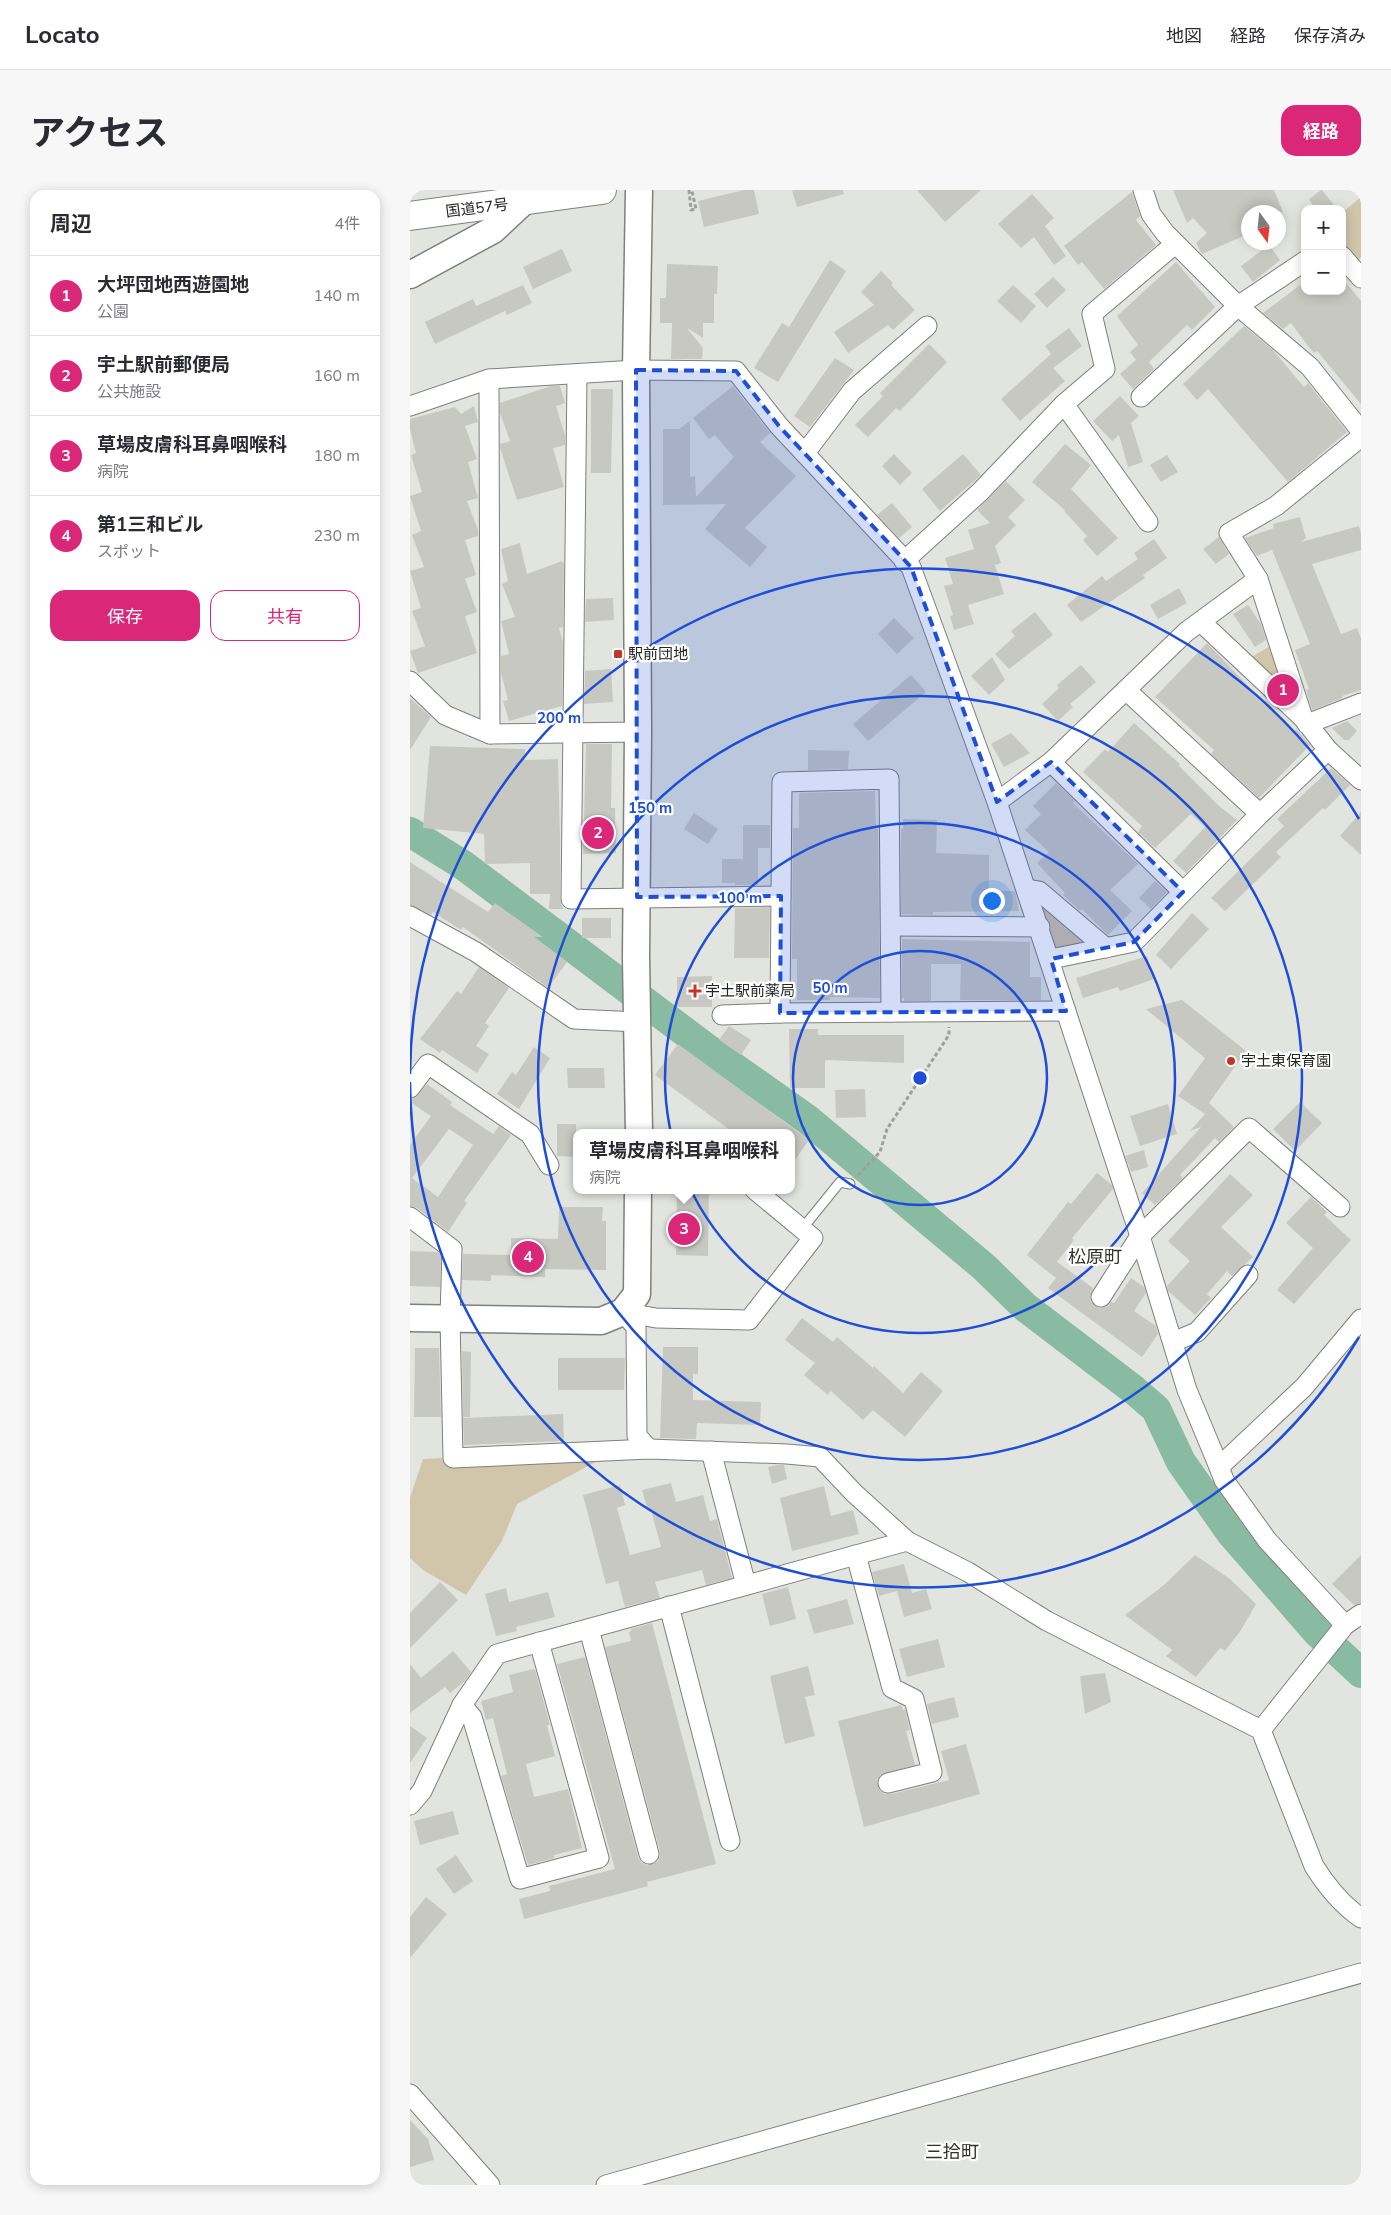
<!DOCTYPE html>
<html lang="ja">
<meta charset="utf-8">
<style>
:root{--surface:#fff;--page:#f7f7f7;--text:#2b2b33;--muted:#7c7c81;--line:#e1e1e2;--accent:#db2777}
body{margin:0;font-family:"Nunito Sans","Noto Sans JP",sans-serif;background:var(--page);color:var(--text)}
.controls{position:absolute;right:15px;top:15px;display:grid;overflow:hidden;border-radius:10px;box-shadow:0 2px 12px #0003}
.controls button{width:45px;height:45px;display:grid;place-items:center;padding:0;border:0;border-bottom:1px solid var(--line);background:var(--surface);color:var(--text);font:25px sans-serif}
.compass{position:absolute;left:831px;top:15px;width:45px;height:45px;border-radius:50%;background:var(--surface);box-shadow:0 2px 12px #0003;rotate:165deg}
.you{position:absolute;left:581px;top:710px;width:18px;height:18px;margin:-12px;border:4px solid #fff;border-radius:50%;background:#1a73e8;box-shadow:0 0 0 8px #1a73e833}
.badge{display:grid;place-items:center;width:32px;height:32px;border-radius:50%;background:var(--accent);color:#fff;font-size:16px;font-weight:700}
.pin{position:absolute;translate:-50% -50%;border:2px solid #fff;box-shadow:0 1px 5px #0006}
.popup{position:absolute;left:163px;top:939px;width:222px;height:65px;box-sizing:border-box;display:grid;place-content:center;border-radius:10px;background:var(--surface);filter:drop-shadow(0 1px 4px #0005);font-size:16px;white-space:nowrap;color:var(--muted)}
.popup b{font-size:19px;color:var(--text)}
.popup::after{content:'';position:absolute;left:50%;top:100%;margin-left:-10px;border:10px solid transparent;border-top-color:var(--surface)}
.list{margin:0;padding:0;list-style:none}
h2{display:flex;justify-content:space-between;align-items:center;height:65px;margin:0;padding:0 20px;font-size:21px}
h2 small{font-size:16px;font-weight:400;color:var(--muted)}
.list li{display:grid;grid-template-columns:32px 1fr auto;gap:15px;align-items:center;box-sizing:border-box;height:80px;padding:0 20px;border-top:1px solid var(--line)}
.list b{display:block;font-size:19px;white-space:nowrap}
.list p{margin:0;font-size:16px;white-space:nowrap;color:var(--muted)}
.list em{font-size:16px;font-style:normal;color:var(--muted)}
.actions{display:flex;gap:10px;padding:15px 20px}
.actions a{flex:1;padding:11px 0;border:1px solid var(--accent);border-radius:15px;text-align:center;font-size:18px;color:var(--accent)}
.actions .main{background:var(--accent);color:#fff}
.map{position:relative;flex:none;width:951px;height:1995px;overflow:hidden;border-radius:15px}
header{display:flex;align-items:center;gap:30px;box-sizing:border-box;height:70px;padding:0 25px;background:var(--surface);border-bottom:1px solid var(--line)}
header strong{font-size:24px}
nav{display:flex;gap:28px;margin-inline-start:auto;font-size:18px}
.intro{display:flex;align-items:center;justify-content:space-between;box-sizing:border-box;height:120px;padding:0 30px}
h1{margin:0;font-size:35px}
.button{padding:12px 22px;border-radius:15px;background:var(--accent);color:#fff;font-size:18px;font-weight:700}
main{display:flex;gap:30px;padding:0 30px}
aside{flex:1;background:var(--surface);border-radius:15px;box-shadow:0 2px 12px #0003}
.map>svg:first-child{display:block}
</style>
<header>
<strong>Locato</strong>
<nav><a>地図</a><a>経路</a><a>保存済み</a></nav>
</header>
<div class="intro"><h1>アクセス</h1><a class="button">経路</a></div>
<main>
<aside>
<h2>周辺<small>4件</small></h2>
<ul class="list">
<li><span class="badge">1</span><div><b>大坪団地西遊園地</b><p>公園</p></div><em>140 m</em></li>
<li><span class="badge">2</span><div><b>宇土駅前郵便局</b><p>公共施設</p></div><em>160 m</em></li>
<li><span class="badge">3</span><div><b>草場皮膚科耳鼻咽喉科</b><p>病院</p></div><em>180 m</em></li>
<li><span class="badge">4</span><div><b>第1三和ビル</b><p>スポット</p></div><em>230 m</em></li>
</ul>
<div class="actions"><a class="main">保存</a><a>共有</a></div>
</aside>
<div class="map">
<svg width="951" height="1995" viewBox="0 0 951 1995">
<rect width="100%" height="100%" fill="#e2e5df"/>
<g fill="#d1c5aa">
<polygon points="951,7 951,67 943,78 932,66 932,23"/>
<polygon points="869,451 893,528 833,472"/>
<polygon points="617,699 696,758 641,769"/>
<polygon points="208,1260 107,1314 92,1351 56,1405 13,1380 0,1368 0,1308 13,1269"/>
</g>
<g fill="none" stroke-linecap="round" stroke-linejoin="round">
<polyline stroke="#89baa2" stroke-width="30" points="0,642 53,675 295,857 397,929 574,1077 615,1117 724,1200 746,1219 771,1272 821,1343 907,1442 951,1483"/>
</g>
<g fill="#c8c8c3" fill-rule="evenodd">
<polygon points="334,0 344,0 349,24 294,37 288,11"/>
<polygon points="382,0 433,0 434,4 387,17"/>
<polygon points="507,0 571,0 535,32"/>
<polygon points="763,0 864,0 873,22 838,22 838,44 792,64 786,53 797,43 783,28 777,33"/>
<polygon points="911,0 912,0 927,19 905,19 899,9"/>
<polygon points="722,2 730,26 726,30 746,55 694,99 672,72 668,75 654,56"/>
<polygon points="622,4 644,28 635,36 656,66 644,75 624,47 611,58 588,34"/>
<polygon points="859,55 870,70 843,92 831,76"/>
<polygon points="152,59 162,81 123,99 113,77"/>
<polygon points="420,70 436,81 368,192 344,178 372,133 379,137"/>
<polygon points="766,72 805,117 782,140 777,135 739,172 744,179 723,199 710,184 726,170 720,162 728,155 707,126"/>
<polygon points="257,74 308,76 307,104 304,104 304,133 293,133 293,148 277,138 293,158 292,169 261,169 262,133 250,133 250,108 256,108"/>
<polygon points="471,81 483,93 481,95 505,120 483,140 478,135 438,163 424,142 464,115 451,102"/>
<polygon points="643,87 656,100 637,118 624,104"/>
<polygon points="932,88 951,111 951,214 907,161 904,163 898,156 881,133 873,139 853,123 890,95 895,101 932,101"/>
<polygon points="113,95 122,113 97,125 95,121 25,154 15,132 63,109 66,116"/>
<polygon points="603,95 626,116 611,133 587,111"/>
<polygon points="834,136 863,160 894,197 898,193 937,242 878,292 798,199 787,210 773,194"/>
<polygon points="659,138 672,156 643,178 655,191 610,231 591,209 641,164 635,156"/>
<polygon points="519,154 537,172 490,221 486,218 458,247 445,235 473,206 470,203"/>
<polygon points="425,168 444,180 400,237 384,226"/>
<polygon points="141,196 150,196 155,213 146,216 155,245 155,255 143,258 154,297 107,310 90,258 90,254 100,251 90,223 90,213"/>
<polygon points="323,196 360,243 350,252 386,286 335,338 357,357 340,377 295,339 316,314 253,315 253,239 269,239 280,231 280,287 285,286 286,307 324,267 305,245 299,249 283,228"/>
<polygon points="181,199 203,199 201,283 181,283"/>
<polygon points="710,206 729,226 721,233 733,272 718,277 709,245 702,251 683,231"/>
<polygon points="64,216 68,232 55,236 67,269 58,272 68,308 57,311 68,340 68,346 55,350 66,385 55,389 67,422 55,426 67,463 8,483 0,461 15,456 2,421 11,418 0,381 14,377 2,345 11,341 0,306 12,302 1,265 6,263 0,239 0,229 45,217 51,224"/>
<polygon points="655,254 681,275 661,299 708,348 687,366 673,350 677,346 654,321 655,320 622,292"/>
<polygon points="484,264 502,283 490,295 472,276"/>
<polygon points="553,264 571,285 530,321 512,299"/>
<polygon points="757,265 768,282 751,292 740,275"/>
<polygon points="596,291 615,310 598,327 606,335 585,356 591,373 585,375 594,404 558,415 564,434 544,440 540,426 543,425 534,396 543,394 535,368 564,359 558,340 580,333 567,320"/>
<polygon points="482,313 502,337 489,348 467,325"/>
<polygon points="890,327 896,348 891,352 949,336 951,344 951,360 902,374 931,444 947,438 951,448 951,500 932,506 933,508 902,520 896,500 899,499 885,460 900,454 879,402 862,360 847,366 835,348 864,338 863,334"/>
<polygon points="809,347 819,364 806,374 793,359"/>
<polygon points="744,349 757,368 733,385 735,388 671,432 657,415 692,386 696,391 728,369 724,363"/>
<polygon points="110,353 117,384 152,371 154,374 153,437 149,438 153,452 152,516 99,531 93,511 98,510 91,483 91,466 99,464 91,431 105,427 92,394 98,391 91,359"/>
<polygon points="769,398 777,413 748,429 740,415"/>
<polygon points="203,408 204,430 175,432 176,409"/>
<polygon points="838,415 851,434 856,450 845,457 823,424"/>
<polygon points="625,422 643,445 599,479 585,464 605,446 601,441"/>
<polygon points="484,428 504,448 487,464 468,444"/>
<polygon points="797,453 841,499 839,501 885,541 886,539 888,541 900,555 849,608 801,564 804,560 745,507"/>
<polygon points="582,467 595,490 579,505 561,486"/>
<polygon points="671,475 686,492 660,514 663,517 648,531 632,514 649,498 647,495"/>
<polygon points="201,479 203,512 174,514 175,481"/>
<polygon points="501,485 516,502 458,551 443,534"/>
<polygon points="0,508 21,527 0,560"/>
<polygon points="937,531 947,541 939,550 934,550 922,538"/>
<polygon points="724,533 770,574 769,576 809,616 827,630 776,683 763,671 795,637 781,624 745,658 728,642 732,636 673,582 695,559 698,562"/>
<polygon points="601,543 620,563 594,577 581,554"/>
<polygon points="176,554 202,554 201,618 205,618 206,663 173,664"/>
<polygon points="20,556 115,559 115,570 148,569 150,647 150,709 153,719 139,719 140,704 120,704 120,673 75,674 74,644 13,638"/>
<polygon points="398,560 439,561 438,579 398,580"/>
<polygon points="921,578 940,595 915,620 913,618 866,662 871,667 815,721 801,708 874,636 867,629"/>
<polygon points="646,593 665,611 663,613 728,674 700,700 722,721 698,745 672,719 670,721 653,705 655,703 627,673 639,662 615,640 631,624 623,616"/>
<polygon points="465,601 466,639 468,639 470,808 420,807 420,810 387,810 387,769 382,769 383,638 389,638 389,603"/>
<polygon points="951,622 951,665 930,646"/>
<polygon points="284,623 308,639 298,654 274,639"/>
<polygon points="493,629 527,630 526,663 579,665 579,701 605,701 609,721 523,722 523,725 491,724 491,639 493,639"/>
<polygon points="333,635 360,635 360,658 348,658 348,695 325,695 325,693 312,693 312,669 333,669"/>
<polygon points="0,672 78,722 85,713 133,747 124,747 157,772 138,798 53,737 51,740 23,722 21,725 0,715"/>
<polygon points="745,691 757,702 741,719 729,708"/>
<polygon points="360,717 359,768 324,768 325,718"/>
<polygon points="782,723 799,739 761,779 746,765"/>
<rect x="172" y="728" width="29" height="20"/>
<polygon points="492,749 620,752 620,787 631,787 631,810 550,810 551,774 521,774 521,811 494,811 494,808 492,808"/>
<polygon points="737,766 744,789 710,801 708,797 673,808 666,788"/>
<polygon points="69,777 99,798 75,833 79,836 66,856 79,864 67,883 32,860 30,863 10,849 47,801 51,804"/>
<polygon points="302,786 302,817 267,817 267,787"/>
<polygon points="772,810 836,861 799,913 824,937 809,952 805,948 770,985 773,988 745,1015 732,1003 791,937 780,941 795,924 768,906 795,868 736,819"/>
<polygon points="319,836 341,850 331,865 309,850"/>
<polygon points="379,839 408,839 408,845 494,845 494,873 415,870 415,898 380,898"/>
<polygon points="268,854 399,950 382,974 382,943 324,943 245,885"/>
<polygon points="124,857 140,868 109,919 87,904 102,882 106,885"/>
<polygon points="157,878 194,878 195,898 158,898"/>
<path d="M17,894L42,912L40,915L83,944L89,936L101,945L54,1011L57,1013L38,1042L7,1018L0,1016V955L21,926L0,912ZM39,939L63,955L28,1007L2,988Z"/>
<polygon points="455,899 456,927 426,928 425,900"/>
<polygon points="890,912 912,933 885,961 863,939"/>
<polygon points="758,914 767,944 730,956 720,926"/>
<polygon points="147,934 166,934 166,967 147,966"/>
<polygon points="734,960 738,977 721,982 715,966"/>
<polygon points="687,983 702,995 703,999 662,1048 664,1050 647,1072 683,1098 680,1106 681,1112 690,1118 697,1117 701,1112 704,1113 721,1088 734,1097 736,1103 724,1121 746,1136 748,1144 732,1167 638,1098 646,1088 617,1065 658,1012 661,1014"/>
<polygon points="820,984 843,1005 811,1037 843,1067 822,1086 817,1081 797,1104 801,1108 785,1125 758,1101 757,1096 780,1071 758,1051"/>
<polygon points="267,1000 299,1000 298,1066 266,1065"/>
<polygon points="901,1007 917,1022 914,1025 941,1050 884,1114 867,1100 903,1058 876,1033"/>
<polygon points="149,1017 193,1017 192,1031 196,1031 196,1080 135,1079 135,1087 81,1085 81,1091 52,1090 53,1064 101,1065 101,1048 148,1049"/>
<polygon points="0,1061 26,1062 31,1064 30,1097 0,1096"/>
<polygon points="392,1128 423,1152 427,1147 463,1178 464,1176 493,1203 511,1182 533,1201 495,1247 463,1220 453,1230 421,1201 418,1205 394,1185 405,1173 375,1150"/>
<polygon points="253,1157 288,1157 288,1184 283,1184 283,1210 351,1212 350,1235 287,1233 286,1249 250,1248"/>
<polygon points="5,1158 29,1158 31,1227 4,1227"/>
<polygon points="52,1161 61,1162 60,1227 53,1227"/>
<polygon points="148,1168 215,1168 214,1200 148,1200"/>
<polygon points="153,1224 154,1251 54,1255 53,1228"/>
<polygon points="367,1275 374,1275 377,1289 362,1294 358,1277"/>
<polygon points="261,1293 266,1312 293,1305 300,1331 307,1329 322,1388 296,1395 292,1380 245,1392 250,1408 215,1417 208,1391 196,1394 173,1305 210,1295 215,1315 207,1318 220,1365 251,1357 241,1320 238,1321 232,1300"/>
<polygon points="414,1296 421,1326 443,1320 449,1344 382,1361 370,1308"/>
<polygon points="785,1365 820,1389 846,1414 831,1440 815,1461 810,1458 786,1487 756,1466 762,1460 715,1425 754,1395"/>
<polygon points="951,1365 951,1413 944,1415 922,1394"/>
<polygon points="494,1374 502,1403 516,1399 522,1419 494,1427 487,1401 469,1406 462,1382"/>
<polygon points="30,1392 48,1410 0,1458 0,1423"/>
<polygon points="378,1397 386,1429 360,1436 352,1404"/>
<polygon points="96,1398 99,1412 138,1402 145,1427 106,1437 107,1441 86,1446 75,1404"/>
<polygon points="437,1409 444,1434 404,1444 397,1420"/>
<polygon points="242,1433 306,1674 237,1692 238,1696 114,1729 109,1709 140,1701 139,1696 205,1679 147,1474 175,1467 228,1667 231,1672 237,1675 247,1672 250,1667 250,1661 195,1457 221,1451 219,1442 221,1441 221,1439"/>
<polygon points="528,1449 535,1477 497,1487 489,1459"/>
<polygon points="43,1461 61,1482 55,1491 40,1503 35,1497 0,1523 0,1474 11,1488"/>
<polygon points="398,1476 405,1505 395,1507 405,1546 375,1554 360,1486"/>
<polygon points="123,1479 125,1480 140,1535 137,1535 145,1566 116,1574 124,1607 158,1599 172,1658 144,1665 144,1668 118,1675 91,1586 97,1584 83,1528 76,1530 71,1511 103,1502 99,1485"/>
<polygon points="695,1483 701,1512 675,1524 670,1486"/>
<polygon points="544,1507 549,1527 522,1534 517,1514"/>
<polygon points="491,1515 493,1520 495,1519 500,1540 496,1541 505,1575 471,1585 467,1590 470,1600 474,1604 481,1604 539,1590 531,1561 556,1554 570,1604 454,1637 428,1531"/>
<polygon points="0,1536 17,1548 0,1573"/>
<polygon points="43,1621 49,1644 10,1655 4,1631"/>
<polygon points="46,1665 63,1691 44,1704 26,1679"/>
<polygon points="16,1707 37,1724 0,1768 0,1727"/>
<polygon points="0,1930 18,1949 24,1970 0,1977"/>
</g>
<g fill="none" stroke-linecap="round" stroke-linejoin="round">
<defs>
<polyline id="lane" points="392,1039 430,992 440,994"/>
<g id="street">
<polyline points="733,0 741,24 755,43 828,116 900,177 951,241"/>
<polyline points="932,66 951,88"/>
<polyline points="167,184 161,709 371,706"/>
<polyline points="79,189 80,544"/>
<polyline points="731,207 828,116 895,71"/>
<polyline points="654,214 695,179 682,124 765,54"/>
<polyline points="0,216 79,189 226,180 326,181 369,236 501,377 587,612 730,1046 777,1200 809,1277 814,1290 857,1350 935,1435"/>
<polyline points="395,263 442,201 517,136"/>
<polyline points="494,371 570,302 654,214 738,332"/>
<polyline points="791,432 892,527"/>
<polyline points="0,491 35,525 80,544 228,542"/>
<polyline points="716,500 850,624"/>
<polyline points="897,534 951,513"/>
<polyline points="918,560 951,590"/>
<polyline points="641,572 773,702"/>
<polyline points="587,612 641,572 776,442 848,389"/>
<polyline points="617,699 629,701 696,758"/>
<polyline points="0,726 66,762 164,829 228,832"/>
<polyline points="481,736 630,737"/>
<polyline points="641,769 724,752 850,624 918,560 893,528 848,389 819,343 866,316 951,247"/>
<polyline points="370,823 372,592 479,589 481,822"/>
<polyline points="312,825 370,823 656,821"/>
<polyline points="0,898 18,874 120,944 139,975"/>
<path d="M0,1027L42,1059L40,1128L43,1268L239,1259L377,1264L410,1267L444,1303L497,1351L558,1382L637,1431L851,1540L904,1676C917,1697 931,1714 951,1728"/>
<polyline points="691,1107 730,1046 839,938 930,1017"/>
<polyline points="213,1122 246,1128 339,1130 403,1048 345,1000"/>
<polyline points="213,1122 226,1137 227,1246 239,1259"/>
<polyline points="763,1152 787,1142 838,1085"/>
<polyline points="301,1261 336,1395"/>
<polyline points="809,1277 894,1197 951,1129"/>
<polyline points="446,1365 482,1498 504,1509 522,1582 478,1593"/>
<polyline points="259,1416 320,1651"/>
<polyline points="179,1439 239,1664"/>
<polyline points="52,1515 62,1527 110,1689 189,1668 129,1452"/>
<polyline points="851,1540 935,1435 951,1424"/>
<polyline points="0,1615 12,1601 52,1515 87,1464 497,1351"/>
<polyline points="0,1904 80,1995"/>
<polyline points="196,1995 951,1783"/>
</g>
<g id="secondary">
<polyline points="229,0 226,180 228,542 226,768 229,943"/>
<polyline points="0,85 83,40 113,12"/>
<polyline points="0,1128 191,1131 213,1122 227,1104 228,1000"/>
</g>
<polyline id="highway" points="0,26 192,0"/>
</defs>
<use href="#lane" stroke="#7e807c" stroke-width="11"/>
<use href="#street" stroke="#7e807c" stroke-width="21"/>
<use href="#secondary" stroke="#7e807c" stroke-width="29"/>
<use href="#highway" stroke="#7e807c" stroke-width="30"/>
<g stroke="#9fa09c" stroke-width="3" stroke-dasharray="4 2.5" stroke-linecap="butt">
<polyline points="279,0 281,20 286,19 282,1"/>
<polyline points="448,985 470,962 477,939 539,845 539,837"/>
</g>
<use href="#lane" stroke="#fff" stroke-width="9"/>
<use href="#street" stroke="#fff" stroke-width="19"/>
<use href="#secondary" stroke="#fff" stroke-width="26"/>
<use href="#highway" stroke="#fff" stroke-width="28"/>
</g>
<path fill="#1d4ed8" fill-opacity="0.2" stroke="#1d4ed8" stroke-width="4" stroke-dasharray="10 6" stroke-linejoin="round" d="M226,180L326,181L369,236L501,377L587,612L641,572L773,702L724,752L641,769L656,821L370,823L371,706L227,707Z"/>
<g fill="none" stroke="#1d4ed8" stroke-width="2.5">
<circle cx="510" cy="888" r="127"/>
<circle cx="510" cy="888" r="255"/>
<circle cx="510" cy="888" r="382"/>
<path d="M949 1147A510 510 0 0 1 0 892M0 884A510 510 0 0 1 949 629"/>
</g>
<g fill="#c33628" stroke="#fff" stroke-width="2">
<rect x="203" y="459" width="10" height="10" rx="2.5"/>
<path d="M282.5 793.5h5v5h5v5h-5v5h-5v-5h-5v-5h5z"/>
<circle cx="821" cy="871" r="5"/>
</g>
<g text-anchor="middle" dominant-baseline="central" stroke-width="4.5" stroke-linejoin="round" paint-order="stroke">
<g font-size="15" fill="#252524" stroke="#fff">
<text transform="translate(67 18) rotate(-7)">国道57号</text>
</g>
<g font-size="15" fill="#252524" stroke="#fff" text-anchor="start">
<text x="218" y="464">駅前団地</text>
<text x="295" y="801">宇土駅前薬局</text>
<text x="831" y="871">宇土東保育園</text>
</g>
<g font-size="18" fill="#2f312d" stroke="#fff">
<text x="685" y="1067">松原町</text>
<text x="542" y="1962">三拾町</text>
</g>
</g>
<circle cx="510" cy="888" r="8" fill="#1d4ed8" stroke="#fff" stroke-width="2.5"/>
<g font-size="15" text-anchor="middle" font-weight="bold" fill="#1d4ed8" stroke="#fff" stroke-width="4.5" stroke-linejoin="round" paint-order="stroke">
<text x="149" y="533">200 m</text>
<text x="240" y="623">150 m</text>
<text x="330" y="713">100 m</text>
<text x="420" y="803">50 m</text>
</g>
</svg>
<div class="controls">
<button>+</button>
<button>−</button>
</div>
<svg class="compass" viewBox="-18 -18 36 36"><path d="M0-13l5 13h-10z" fill="#e53935"/><path d="M0 13l5-13h-10z" fill="#7c7c81"/></svg>
<div class="you"></div>
<div class="pin badge" style="left:873px;top:500px">1</div>
<div class="pin badge" style="left:188px;top:643px">2</div>
<div class="pin badge" style="left:274px;top:1039px">3</div>
<div class="popup"><b>草場皮膚科耳鼻咽喉科</b>病院</div>
<div class="pin badge" style="left:118px;top:1067px">4</div>
</div>
</main>
